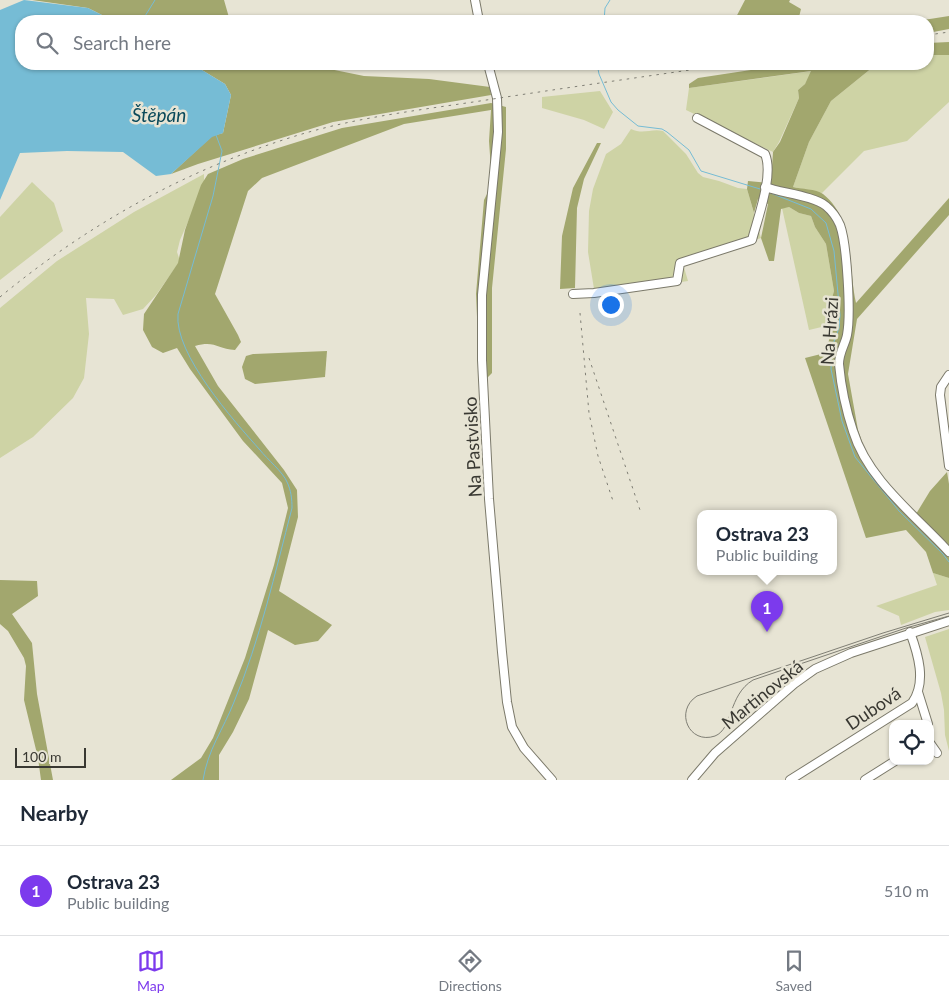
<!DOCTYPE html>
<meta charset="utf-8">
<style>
:root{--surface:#fff;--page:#f6f6f7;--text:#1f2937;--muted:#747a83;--line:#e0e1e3;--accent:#7c3aed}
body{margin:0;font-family:Lato,sans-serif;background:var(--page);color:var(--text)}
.controls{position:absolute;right:15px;bottom:15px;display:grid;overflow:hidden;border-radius:10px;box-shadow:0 1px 4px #0004}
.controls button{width:45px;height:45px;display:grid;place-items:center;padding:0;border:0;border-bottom:1px solid var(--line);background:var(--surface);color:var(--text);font:25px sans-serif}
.scale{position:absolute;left:15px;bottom:12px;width:71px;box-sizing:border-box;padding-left:5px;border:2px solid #393832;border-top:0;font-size:14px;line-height:18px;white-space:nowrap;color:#393832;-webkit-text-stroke:4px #e7e4d4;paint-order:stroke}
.you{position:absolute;left:610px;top:304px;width:18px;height:18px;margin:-12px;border:4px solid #fff;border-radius:50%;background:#1a73e8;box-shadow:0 0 0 8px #1a73e833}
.badge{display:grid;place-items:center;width:32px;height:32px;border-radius:50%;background:var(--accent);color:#fff;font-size:16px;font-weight:700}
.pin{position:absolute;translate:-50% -41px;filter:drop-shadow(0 1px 2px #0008)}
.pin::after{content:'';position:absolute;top:26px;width:18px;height:15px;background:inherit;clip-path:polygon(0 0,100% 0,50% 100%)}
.popup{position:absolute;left:697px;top:510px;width:140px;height:65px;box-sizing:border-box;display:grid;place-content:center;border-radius:10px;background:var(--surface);filter:drop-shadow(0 1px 4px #0005);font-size:16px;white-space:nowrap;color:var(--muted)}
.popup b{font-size:19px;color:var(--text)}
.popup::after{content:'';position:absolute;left:50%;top:100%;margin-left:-10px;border:10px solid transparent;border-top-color:var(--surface)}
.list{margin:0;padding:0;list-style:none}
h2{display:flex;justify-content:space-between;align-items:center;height:65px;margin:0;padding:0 20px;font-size:21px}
h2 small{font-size:16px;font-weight:400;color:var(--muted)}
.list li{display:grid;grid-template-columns:32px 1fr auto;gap:15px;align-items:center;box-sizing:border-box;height:90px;padding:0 20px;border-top:1px solid var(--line)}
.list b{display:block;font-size:19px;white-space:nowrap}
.list p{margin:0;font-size:16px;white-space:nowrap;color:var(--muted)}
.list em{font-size:16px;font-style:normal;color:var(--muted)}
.icon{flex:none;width:28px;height:28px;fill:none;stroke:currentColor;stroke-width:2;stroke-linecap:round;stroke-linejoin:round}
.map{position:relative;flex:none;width:949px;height:780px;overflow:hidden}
.search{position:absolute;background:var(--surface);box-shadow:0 1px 4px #0004;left:15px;right:15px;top:15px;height:55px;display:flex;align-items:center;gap:12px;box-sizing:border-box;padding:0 18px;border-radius:20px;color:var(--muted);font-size:19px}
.sheet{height:155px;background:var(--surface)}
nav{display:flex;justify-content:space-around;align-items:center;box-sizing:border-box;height:70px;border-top:1px solid var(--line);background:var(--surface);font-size:14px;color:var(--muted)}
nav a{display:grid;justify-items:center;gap:2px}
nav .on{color:var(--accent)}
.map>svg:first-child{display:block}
</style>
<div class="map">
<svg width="949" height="780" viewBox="0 0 949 780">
<rect width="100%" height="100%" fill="#e7e4d4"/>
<g fill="#ced3a5">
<polygon points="928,55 949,55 949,102 907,141 864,151 822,193 793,187 809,142 831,101 873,67 887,64 928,64"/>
<polygon points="812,71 805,84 798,90 799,98 779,142 773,152 686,110 689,88"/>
<polygon points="600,91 613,112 604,129 584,120 542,108 542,97"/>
<path d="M631,129C644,135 651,128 663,131L686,154L698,173L703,177L719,181L738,188L747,189L761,238L683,264L688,281L595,295L588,252L589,211L593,189L606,154L621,144Z"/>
<polygon points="204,174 204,198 195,206 180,240 177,252 180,261 156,295 143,309 123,315 114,299 86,298 89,334 84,378 73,398 33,437 0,458 0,308 57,261 134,212"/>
<polygon points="32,182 54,203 63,231 0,280 0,217"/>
<polygon points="789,207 799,213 811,216 815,227 826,244 834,291 832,298 834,324 809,330 782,208"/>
<polygon points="933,573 949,578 949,610 935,612 901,625 899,616 876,606 937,585"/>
<polygon points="949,629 949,751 945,735 944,710 941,693 925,637"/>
</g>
<g fill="#a2a76e">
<polygon points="32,0 224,0 230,21 114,21 88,8"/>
<polygon points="745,0 790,0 789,2 801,9 798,21 734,21"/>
<polygon points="949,16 949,29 928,33 928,21 917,21"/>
<polygon points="949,42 949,55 928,55 928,43"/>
<polygon points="192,64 305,64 364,76 429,79 490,87 491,95 333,122 198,164 171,174 212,136 223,133 231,95 225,84"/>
<path d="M791,64H887L873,67L831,101L809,142L793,187C801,189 816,189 823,194C855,219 848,267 856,303L949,198V215L857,319L848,374L858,430L870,465L916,514L930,491L947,472L949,484V578L933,573L926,552L906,530L866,538L805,358L825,353L834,324L832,298L834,291L826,244L815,227L811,216L799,213L789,207L781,209L774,261H769L761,238L768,204L758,199L754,213L747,189L748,181L771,183L773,152L780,142L799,98L798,90L805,84L811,71L689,88V84L698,78Z"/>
<path d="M491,103L506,107V149L492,288V373L480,385L476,294L484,200L492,184L489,141L491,110L404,124L262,178L248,191L215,294L238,335L241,342L235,350C217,349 215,340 195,346L218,386L284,470L297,490L298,517L279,591L332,625L318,641L295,645L268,630L249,699L233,732L219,755V780H171L201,758L213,738L245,658L274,565L288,508L282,483L243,441L190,369L177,348L163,353L152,347L143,330L144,314L178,263L185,230L201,185L208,174L243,159L342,128Z"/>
<polygon points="597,143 601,143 584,179 577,208 575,288 560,289 562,236 573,188"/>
<polygon points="327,351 325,377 255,384 245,379 242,367 246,356 253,354"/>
<polygon points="0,580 37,581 38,596 12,614 32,643 37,694 53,780 41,780 38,758 24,700 26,666 24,658 8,631 0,624"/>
</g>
<polygon fill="#76bcd5" points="24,0 88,8 114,21 21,21 21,64 192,64 225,84 231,95 223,133 212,137 171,174 156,176 123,152 67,151 20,153 0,200 0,10"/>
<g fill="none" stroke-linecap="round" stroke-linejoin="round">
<g stroke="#76bcd5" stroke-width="1">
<polyline points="142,21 155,0"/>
<polyline points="604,21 605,8 610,0"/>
<polyline points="597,64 599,74 611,102 618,110 638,126 662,129 667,132 689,150 701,171 760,189"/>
<polyline points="768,192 811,209 826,223 834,251 840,315 839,328 832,347 831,369 842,421 855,457 899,511 943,554 949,562"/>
<path d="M203,780C208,749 223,730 234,702C260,640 275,573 292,508C292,499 291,490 287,482C283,472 267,459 260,450C234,421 174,354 178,314L213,196L222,151L216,135"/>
</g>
<defs>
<g id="minor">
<polyline points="475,0 479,21"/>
<polyline points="488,64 497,98 498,132 482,295 482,360 489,499 502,652 507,702 512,727 524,748 552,780"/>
<path d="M765,187C782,193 814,196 826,206C832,211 837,218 840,225C847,244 851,314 847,335C845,345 839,352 839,364C841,386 846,410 853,431C868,480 915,515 949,552"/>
<path d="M573,294L594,293L677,281L680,263L752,240C758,217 774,175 765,154L697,118"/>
<polyline points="949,375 941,387 940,395 949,466"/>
<polyline points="918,692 928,724"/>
<polyline points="930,743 937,753"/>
<polyline points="692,780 715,753 794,684 815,669 851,653 949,621"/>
<path d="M790,780L912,703C927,682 918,654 910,632"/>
<polyline points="865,780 895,761"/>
</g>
</defs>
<use href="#minor" stroke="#7b796a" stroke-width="10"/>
<use href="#minor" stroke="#fff" stroke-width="8"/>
<path stroke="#7f7e74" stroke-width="1" d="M949,613L883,633L697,696C674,711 689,745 715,736C733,729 728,695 753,680L906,628L949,616"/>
<g stroke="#7f7e74" stroke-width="1" stroke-dasharray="2.5 5" stroke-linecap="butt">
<polyline points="928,35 949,32"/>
<path d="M0,297C91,222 189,168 302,134C360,117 420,110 480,101C564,88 648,76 732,64"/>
<polyline points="580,313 589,413 598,456 614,504"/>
<polyline points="589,358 641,513"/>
</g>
</g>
<g text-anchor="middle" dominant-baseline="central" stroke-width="5" stroke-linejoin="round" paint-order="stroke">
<g font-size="18" fill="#393832" stroke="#e7e4d4">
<text transform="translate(829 331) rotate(-86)">Na Hrázi</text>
<text transform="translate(472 447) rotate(-93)">Na Pastvisko</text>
<text transform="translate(762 694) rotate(-39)">Martinovská</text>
<text transform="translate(873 708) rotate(-34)">Dubová</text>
</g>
<g font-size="19" font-style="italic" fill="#0a495a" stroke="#e7e4d4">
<text x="159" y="114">Štěpán</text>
</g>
</g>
</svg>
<div class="controls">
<button><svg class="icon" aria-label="locate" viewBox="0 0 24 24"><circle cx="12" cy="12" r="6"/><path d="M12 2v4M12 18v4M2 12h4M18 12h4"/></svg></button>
</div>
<div class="scale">100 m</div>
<div class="you"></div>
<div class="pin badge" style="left:767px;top:632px">1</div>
<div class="popup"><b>Ostrava 23</b>Public building</div>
<div class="search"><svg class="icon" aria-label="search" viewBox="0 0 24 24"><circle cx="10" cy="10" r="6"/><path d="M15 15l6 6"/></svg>Search here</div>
</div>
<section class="sheet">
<h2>Nearby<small></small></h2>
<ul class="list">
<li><span class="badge">1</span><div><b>Ostrava 23</b><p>Public building</p></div><em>510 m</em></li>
</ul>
</section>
<nav>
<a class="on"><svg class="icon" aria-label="map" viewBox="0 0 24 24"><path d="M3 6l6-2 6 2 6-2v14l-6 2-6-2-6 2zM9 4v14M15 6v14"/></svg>Map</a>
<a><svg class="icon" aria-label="directions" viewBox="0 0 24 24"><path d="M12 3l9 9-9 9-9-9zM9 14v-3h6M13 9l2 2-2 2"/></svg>Directions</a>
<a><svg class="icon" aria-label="saved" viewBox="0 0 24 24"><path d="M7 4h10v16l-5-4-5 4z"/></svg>Saved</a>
</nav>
